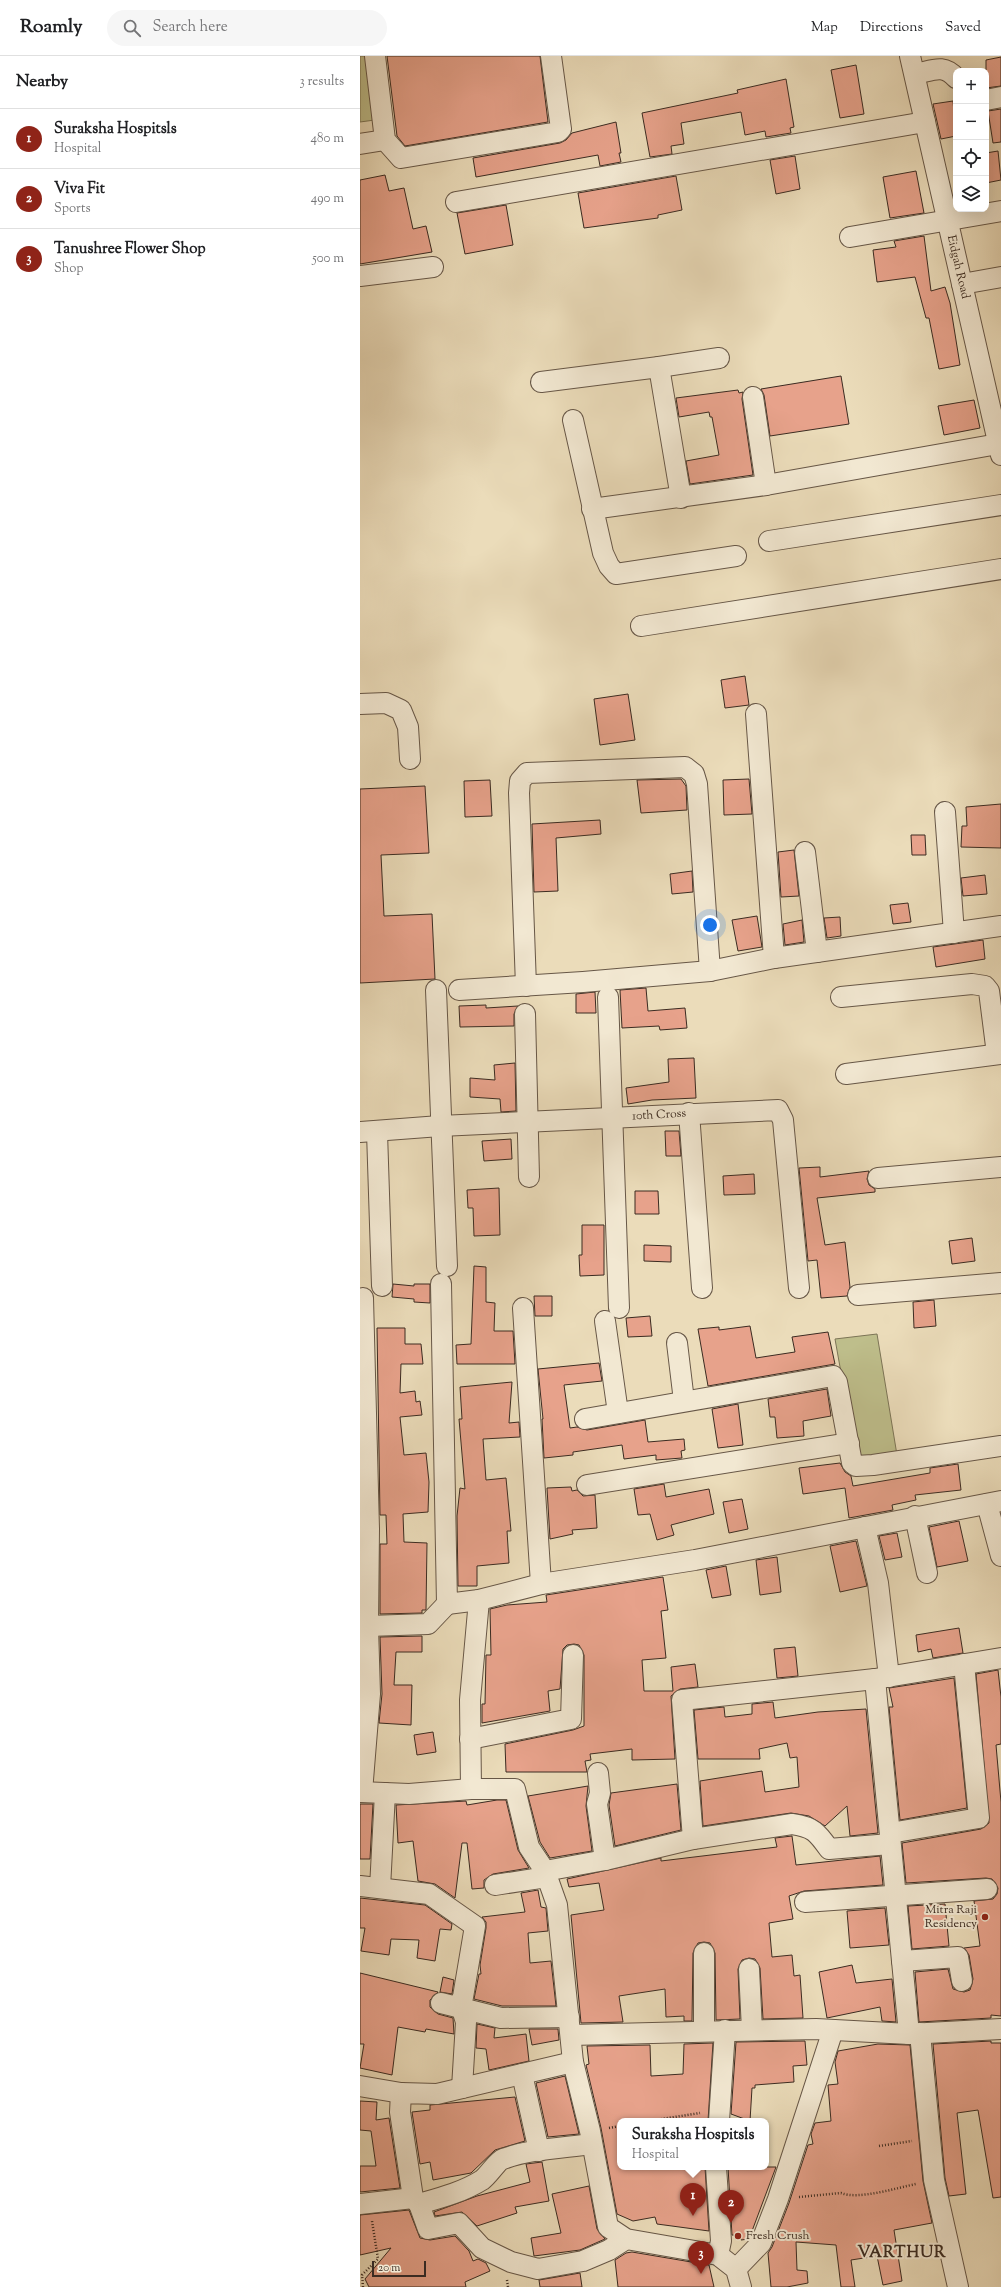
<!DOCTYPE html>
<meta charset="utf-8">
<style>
:root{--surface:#fff;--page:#f6f6f6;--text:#202124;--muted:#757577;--line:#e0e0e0;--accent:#8f2418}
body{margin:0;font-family:"Sorts Mill Goudy",serif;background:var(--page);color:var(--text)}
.controls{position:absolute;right:12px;top:12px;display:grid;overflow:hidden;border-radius:8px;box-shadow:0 4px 16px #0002}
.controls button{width:36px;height:36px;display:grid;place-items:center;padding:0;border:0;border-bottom:1px solid var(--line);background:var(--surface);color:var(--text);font:20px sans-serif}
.scale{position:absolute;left:12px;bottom:10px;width:54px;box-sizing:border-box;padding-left:4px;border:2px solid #3b2b21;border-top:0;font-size:11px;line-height:14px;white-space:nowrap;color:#3b2b21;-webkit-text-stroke:3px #f2e8d2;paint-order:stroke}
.you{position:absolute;left:350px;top:869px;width:14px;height:14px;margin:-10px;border:3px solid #fff;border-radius:50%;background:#1a73e8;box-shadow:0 0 0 6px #1a73e833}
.badge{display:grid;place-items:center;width:26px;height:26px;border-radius:50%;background:var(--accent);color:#fff;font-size:13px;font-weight:700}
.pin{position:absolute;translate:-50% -33px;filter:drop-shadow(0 1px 2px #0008)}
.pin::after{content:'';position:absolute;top:21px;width:14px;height:12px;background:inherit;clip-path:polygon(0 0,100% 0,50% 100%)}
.popup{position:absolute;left:257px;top:2062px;width:152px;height:52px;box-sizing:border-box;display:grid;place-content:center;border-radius:8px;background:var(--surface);filter:drop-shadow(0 1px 3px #0005);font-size:13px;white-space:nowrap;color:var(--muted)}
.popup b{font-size:15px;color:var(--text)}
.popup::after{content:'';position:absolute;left:50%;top:100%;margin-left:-8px;border:8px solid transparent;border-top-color:var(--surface)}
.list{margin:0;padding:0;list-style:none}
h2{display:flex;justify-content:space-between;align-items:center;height:52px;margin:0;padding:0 16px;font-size:17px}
h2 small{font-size:13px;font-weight:400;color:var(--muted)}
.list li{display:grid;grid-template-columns:26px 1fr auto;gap:12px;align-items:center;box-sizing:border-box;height:60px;padding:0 16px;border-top:1px solid var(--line)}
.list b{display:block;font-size:15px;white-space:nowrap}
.list p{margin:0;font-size:13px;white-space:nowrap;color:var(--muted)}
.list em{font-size:13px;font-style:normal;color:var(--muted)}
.icon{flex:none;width:22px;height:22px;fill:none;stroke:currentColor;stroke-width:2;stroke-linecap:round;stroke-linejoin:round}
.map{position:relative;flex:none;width:641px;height:2231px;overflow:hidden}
header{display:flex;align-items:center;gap:24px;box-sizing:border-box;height:56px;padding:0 20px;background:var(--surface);border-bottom:1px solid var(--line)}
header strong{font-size:19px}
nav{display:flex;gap:22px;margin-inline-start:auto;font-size:14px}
.search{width:280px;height:36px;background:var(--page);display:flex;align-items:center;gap:10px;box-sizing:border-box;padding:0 14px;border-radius:22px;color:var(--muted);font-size:15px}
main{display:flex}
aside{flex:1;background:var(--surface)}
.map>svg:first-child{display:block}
</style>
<header>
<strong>Roamly</strong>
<div class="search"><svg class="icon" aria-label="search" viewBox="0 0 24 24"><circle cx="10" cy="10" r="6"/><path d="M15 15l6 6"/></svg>Search here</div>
<nav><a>Map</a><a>Directions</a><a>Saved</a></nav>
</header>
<main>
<aside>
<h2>Nearby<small>3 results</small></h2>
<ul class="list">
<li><span class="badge">1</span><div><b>Suraksha Hospitsls</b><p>Hospital</p></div><em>480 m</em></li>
<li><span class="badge">2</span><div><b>Viva Fit</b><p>Sports</p></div><em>490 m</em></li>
<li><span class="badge">3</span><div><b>Tanushree Flower Shop</b><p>Shop</p></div><em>500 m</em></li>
</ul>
</aside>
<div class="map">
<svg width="641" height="2231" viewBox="0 0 641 2231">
<rect width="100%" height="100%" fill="#ebdcba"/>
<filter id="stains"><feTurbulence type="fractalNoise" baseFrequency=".005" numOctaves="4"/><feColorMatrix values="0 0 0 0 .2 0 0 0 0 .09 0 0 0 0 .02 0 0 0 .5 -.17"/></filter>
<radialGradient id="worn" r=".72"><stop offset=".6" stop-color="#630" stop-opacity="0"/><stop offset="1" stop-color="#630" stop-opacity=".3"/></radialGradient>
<g fill="#bebe8b" stroke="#7c7456">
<polygon points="0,0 11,0 22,63 0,66"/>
<polygon points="517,1278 537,1399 497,1406 475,1283"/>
</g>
<g fill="#e7a28b" stroke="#3b2b21">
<polygon points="27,0 180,0 188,66 45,90 37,80"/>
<polygon points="641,1 641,30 626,32 626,4"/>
<polygon points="496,9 504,58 480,62 471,14"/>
<polygon points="426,23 434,71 430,72 431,77 406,81 405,75 385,79 381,56 321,67 324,88 311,90 312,98 290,101 282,57 378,37 377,34"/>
<polygon points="593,45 596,80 581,83 573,48"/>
<polygon points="641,53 641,86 633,87 628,55"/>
<polygon points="256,66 261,97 259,97 261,106 240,110 238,99 116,121 113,102 200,87 206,84 212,77"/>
<polygon points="638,95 641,124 626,127 626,97"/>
<polygon points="435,100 440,133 416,138 410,104"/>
<polygon points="556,115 564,157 530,162 523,121"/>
<polygon points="25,119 29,135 44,132 53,173 66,170 72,196 0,208 0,124"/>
<polygon points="316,120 322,154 298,159 298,162 224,172 218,137"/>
<polygon points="146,149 153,189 105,198 97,157"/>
<polygon points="564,180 571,235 585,231 590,247 600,309 579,313 569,262 566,262 555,221 517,226 513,194 536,191 534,185"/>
<polygon points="481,320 489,368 410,380 404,339 401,333"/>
<polygon points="378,334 379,337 383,336 382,343 393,419 330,428 326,405 359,399 352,361 350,361 349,356 319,361 316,342"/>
<polygon points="614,344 620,372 584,379 578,350"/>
<polygon points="385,620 389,649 365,652 361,624"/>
<polygon points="268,638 275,684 240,689 234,643"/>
<polygon points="321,723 326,730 327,754 281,757 277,724"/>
<polygon points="389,723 392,758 364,759 363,724"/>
<polygon points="130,724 132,760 105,761 104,725"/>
<polygon points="65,730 69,797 21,799 24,860 72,858 75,923 0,927 0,733"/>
<polygon points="641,748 641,792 601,791 602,770 607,770 606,751"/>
<polygon points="240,764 241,778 196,782 198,835 174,836 172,768"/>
<polygon points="551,779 565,779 566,799 552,799"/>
<polygon points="434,794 439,840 421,841 418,796"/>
<polygon points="332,815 333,836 312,838 310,818"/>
<polygon points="625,819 627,838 603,840 601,822"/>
<polygon points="548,847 551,866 533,868 530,849"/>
<polygon points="397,860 402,891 378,895 372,864"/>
<polygon points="480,861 481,880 467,882 464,862"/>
<polygon points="442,864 444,886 425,889 423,868"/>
<polygon points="623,884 625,903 576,911 573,891"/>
<polygon points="286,932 288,955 325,952 327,972 300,974 299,970 262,972 260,934"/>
<polygon points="235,936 236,957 216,957 216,938"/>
<polygon points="126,949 126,952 158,950 154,958 154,970 100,971 99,950"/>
<polygon points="334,1002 336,1042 292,1044 268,1048 266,1032 309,1026 308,1003"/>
<polygon points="155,1007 156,1055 141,1056 140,1043 110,1041 110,1022 135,1024 134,1009"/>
<polygon points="305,1075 319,1075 321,1100 306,1100"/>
<polygon points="151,1083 152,1103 124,1105 122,1085"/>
<polygon points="460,1111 460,1121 509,1115 507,1123 509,1129 515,1133 515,1136 457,1142 465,1189 485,1186 490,1231 487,1240 461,1242 457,1204 448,1205 439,1112"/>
<polygon points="394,1118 395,1138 364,1139 363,1120"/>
<polygon points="139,1132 140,1179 114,1180 113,1152 108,1152 107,1134"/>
<polygon points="275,1135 298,1135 299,1158 275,1158"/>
<polygon points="222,1169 244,1169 244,1219 220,1220 219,1199 222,1199"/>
<polygon points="612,1182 615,1205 592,1208 589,1185"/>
<polygon points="284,1189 311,1190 311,1206 284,1205"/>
<polygon points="114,1210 126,1211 126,1246 135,1247 134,1275 153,1275 155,1308 97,1308 96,1289 111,1288"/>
<polygon points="33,1228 54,1230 54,1228 70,1228 70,1247 54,1246 54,1243 32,1241"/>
<polygon points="174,1240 192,1240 192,1260 175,1260"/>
<polygon points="574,1244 576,1270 554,1272 553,1246"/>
<polygon points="290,1260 292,1280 268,1281 266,1262"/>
<polygon points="390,1270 396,1302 435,1296 432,1281 468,1276 475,1308 348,1330 338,1273 359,1271 359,1274"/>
<polygon points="17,1272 45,1272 45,1288 61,1288 63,1308 41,1308 40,1337 55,1335 56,1346 60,1345 62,1359 40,1361 44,1399 66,1397 69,1426 68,1456 43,1458 44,1486 67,1487 66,1554 62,1554 62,1557 20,1558 20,1488 27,1488 26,1459 20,1459"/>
<polygon points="239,1307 242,1325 204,1329 210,1372 217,1371 227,1374 285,1364 288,1386 324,1383 325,1394 321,1395 322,1402 296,1404 296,1399 264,1403 262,1389 213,1396 213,1399 184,1402 182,1363 183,1363 178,1313"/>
<polygon points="152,1326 149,1367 159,1366 160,1381 123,1383 126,1424 146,1422 151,1475 147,1475 149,1507 117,1510 117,1530 98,1530 97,1460 100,1432 105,1433 99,1363 102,1363 100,1331"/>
<polygon points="467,1333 471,1360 443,1365 444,1380 417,1382 415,1361 410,1361 408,1343"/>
<polygon points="378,1348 383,1389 358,1392 352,1353"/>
<polygon points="480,1407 485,1416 491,1420 493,1430 570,1417 570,1412 598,1408 601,1434 555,1439 556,1444 532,1449 533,1454 489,1462 485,1432 443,1438 439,1412"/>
<polygon points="304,1428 306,1441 349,1433 354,1458 311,1469 314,1479 297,1484 290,1458 278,1459 274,1433"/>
<polygon points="211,1431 212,1435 217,1434 223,1440 235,1439 237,1472 212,1474 213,1478 190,1483 187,1432"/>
<polygon points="382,1443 388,1473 369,1477 363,1446"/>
<polygon points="599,1465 608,1505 577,1511 569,1471"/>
<polygon points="537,1477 542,1501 525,1504 519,1480"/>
<polygon points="496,1485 507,1530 480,1536 470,1490"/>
<polygon points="417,1501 421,1536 400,1539 396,1504"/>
<polygon points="366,1510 371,1539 352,1542 346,1514"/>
<polygon points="303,1521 308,1554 301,1555 306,1602 282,1604 284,1635 313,1635 311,1611 335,1608 338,1631 320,1633 311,1640 315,1703 272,1704 272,1693 230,1698 231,1704 225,1705 227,1716 146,1716 145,1688 213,1674 224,1670 224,1599 219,1589 214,1588 207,1589 203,1593 200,1633 188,1635 190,1655 122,1667 122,1648 125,1648 126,1599 131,1599 130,1553 147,1549 187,1546 186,1539"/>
<polygon points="599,1572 603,1597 573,1602 571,1593 558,1596 556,1579"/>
<polygon points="62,1580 62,1596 36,1596 34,1629 52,1629 51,1669 19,1667 22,1638 20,1581"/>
<polygon points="435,1591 438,1620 417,1622 414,1593"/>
<polygon points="638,1614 641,1641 641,1688 636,1689 641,1746 641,1960 631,1959 631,1962 559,1966 555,1916 588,1913 593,1933 604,1936 610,1934 613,1923 609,1899 604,1892 620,1890 614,1845 633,1843 637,1838 638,1832 632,1823 626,1822 546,1827 542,1787 621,1773 629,1767 616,1618"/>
<polygon points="594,1622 607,1752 540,1764 529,1651 533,1651 529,1632"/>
<polygon points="413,1646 415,1662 458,1656 506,1653 518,1777 490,1780 487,1750 465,1770 449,1760 431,1757 343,1770 340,1725 402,1715 405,1736 439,1731 437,1701 430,1702 427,1687 399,1693 400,1703 338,1703 334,1654 364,1651 365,1661 392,1658 392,1648"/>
<polygon points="73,1676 76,1696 57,1699 54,1679"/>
<polygon points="317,1728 321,1774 255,1790 249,1749 251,1737"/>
<polygon points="228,1730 226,1750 232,1795 190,1802 180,1786 168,1740"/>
<polygon points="137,1744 146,1744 158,1794 169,1812 133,1818 124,1824 124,1832 112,1833 107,1787 102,1787 95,1842 75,1828 58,1825 53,1785 38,1787 36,1749 106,1745 107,1749"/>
<polygon points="0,1748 13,1748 10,1803 0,1803"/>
<polygon points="432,1780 436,1809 520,1800 523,1829 444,1835 429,1840 433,1863 409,1867 412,1901 432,1899 434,1920 440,1919 443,1962 403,1963 400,1912 395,1903 389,1902 382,1904 378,1913 380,1963 356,1964 355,1897 350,1887 344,1886 338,1887 333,1897 332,1965 324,1965 324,1960 306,1961 305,1933 259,1940 263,1966 221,1967 211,1859 244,1854 239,1827 209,1831 207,1823 301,1802 301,1805 417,1791 415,1782"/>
<polygon points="178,1834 181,1851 186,1852 188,1875 168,1877 170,1907 191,1905 196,1950 142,1950 114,1943 119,1918 121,1918 120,1909 126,1872 126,1866 122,1861 165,1856 161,1837"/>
<polygon points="0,1842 65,1849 92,1868 91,1874 80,1873 75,1905 57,1902 59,1884 31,1883 29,1899 1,1895 5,1872 0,1872"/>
<polygon points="585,1848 589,1890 552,1893 548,1850"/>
<polygon points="525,1852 529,1889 490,1892 487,1855"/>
<polygon points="492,1909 496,1927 532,1923 536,1966 522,1965 520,1951 467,1962 459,1916"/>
<polygon points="0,1917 78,1936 70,1944 70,1951 78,1958 93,1962 94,1978 66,1973 65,1976 38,1971 32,2019 0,2012 4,1988 0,1988"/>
<polygon points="83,1921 94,1924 92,1938 80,1936"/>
<polygon points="117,1968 135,1972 134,1982 166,1978 169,2005 129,2014 126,1993 116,1992"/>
<polygon points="169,1973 198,1973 199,1984 172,1989"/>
<polygon points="445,1985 447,2009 433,2010 434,2026 395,2029 395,2032 392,2032 390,2065 371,2058 376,1986"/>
<polygon points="631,1985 631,1987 641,1987 641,2141 633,2142 618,2054 597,2057 606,2138 589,2140 585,2122 573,1988"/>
<polygon points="353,1987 348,2065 260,2065 260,2111 345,2111 349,2175 297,2168 295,2161 273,2165 257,2158 241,2072 226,2009 229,2008 227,1990 290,1989 291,2020 323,2018 324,1988"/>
<polygon points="518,1988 550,1989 563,2125 572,2167 534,2174 542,2225 523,2229 517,2200 491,2204 495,2231 481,2231 476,2189 436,2186 437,2214 447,2215 448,2227 427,2231 411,2231 408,2197 412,2191 429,2147 448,2089 453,2088 451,2078 455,2067 471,2065 468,2029 478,2028 475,2006 478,1995"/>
<polygon points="205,2020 219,2078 188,2081 176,2027"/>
<polygon points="155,2041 165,2085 135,2094 111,2117 73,2124 70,2106 60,2108 52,2056 70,2054 70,2049"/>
<polygon points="0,2045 17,2046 16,2064 29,2062 40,2132 0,2136 0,2110 16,2110 11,2075 0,2074"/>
<polygon points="182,2106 189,2145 155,2151 157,2157 117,2170 102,2156 75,2160 74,2156 117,2140 170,2126 166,2108"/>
<polygon points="368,2111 416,2111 389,2183 381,2184 381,2180 372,2179"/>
<polygon points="229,2130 237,2173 245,2183 220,2194 174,2200 171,2182 201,2177 192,2138"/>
<polygon points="49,2154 60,2182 70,2184 95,2180 109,2195 113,2205 118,2203 126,2207 130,2215 105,2226 106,2231 9,2231 5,2223 31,2192 0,2199 0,2159"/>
<polygon points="272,2196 349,2209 354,2231 258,2231 255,2204 266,2197"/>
<polygon points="220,2217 222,2231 180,2231 179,2224"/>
</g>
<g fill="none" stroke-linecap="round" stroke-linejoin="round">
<defs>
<g id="minor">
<polyline points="15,0 25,84 41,102 198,76 201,73 191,0"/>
<polyline points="550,0 641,399"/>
<path d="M555,18C572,15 583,7 596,22"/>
<polyline points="626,44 641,41"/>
<polyline points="0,88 25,84"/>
<polyline points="96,146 565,66"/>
<polyline points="490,181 641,155"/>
<polyline points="0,220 73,211"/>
<polyline points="602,228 641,221"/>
<polyline points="299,311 359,302"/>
<polyline points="181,326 299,311 321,442"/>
<polyline points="393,341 406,429"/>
<polyline points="213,364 243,497 249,510 256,518 376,500"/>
<polyline points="232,453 406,429 638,388"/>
<polyline points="409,485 641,449"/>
<polyline points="281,570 641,513"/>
<polyline points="0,648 26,647 41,654 48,671 50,703"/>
<polyline points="396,658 414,902"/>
<polyline points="585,756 594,877"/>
<polyline points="445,796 457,896"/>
<polyline points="166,930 159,737 160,725 167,717 325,711 334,718 337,728 350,915"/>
<polyline points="76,934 87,1210"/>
<polyline points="99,934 223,926 350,915 414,902 641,870"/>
<polyline points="248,941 259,1252"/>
<polyline points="481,941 612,928 625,930 629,935 637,998"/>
<polyline points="165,958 169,1121"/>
<polyline points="486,1018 641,998"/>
<polyline points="329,1057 342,1232"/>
<polyline points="0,1076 80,1070 418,1054 423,1064 439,1232"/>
<polyline points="17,1076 22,1230"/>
<polyline points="518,1122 641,1111"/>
<polyline points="81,1228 87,1548 119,1544 181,1528 335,1504 641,1445"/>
<polyline points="498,1239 641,1227"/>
<polyline points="163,1252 181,1528"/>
<polyline points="245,1265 258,1357"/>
<polyline points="317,1287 324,1345"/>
<polyline points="225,1363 473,1320 477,1326 492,1407 496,1410 513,1409 641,1390"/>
<polyline points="227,1429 489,1387"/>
<polyline points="627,1448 641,1500"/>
<polyline points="555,1460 567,1517"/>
<polyline points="505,1471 518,1527 529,1621"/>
<polyline points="8,1570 68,1568 87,1548"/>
<polyline points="515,1623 549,1978"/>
<polyline points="110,1683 211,1663 213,1599"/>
<polyline points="238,1717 240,1737 237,1748 245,1804"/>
<polyline points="111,1733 110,1644 119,1544"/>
<polyline points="0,1736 49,1738 111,1733 155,1733 169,1791 185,1815 197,1849 213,2006 230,2075 248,2171 266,2183 358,2199 376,2213 381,2231"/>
<polyline points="2,1736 10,1638 8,1570 9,1473 3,1242"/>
<polyline points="530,1777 619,1762 604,1608"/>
<polyline points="333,1783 322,1644 515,1623 641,1602"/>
<path d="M185,1815L245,1804L333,1783L432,1768C453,1771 457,1776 469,1793L530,1788"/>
<polyline points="135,1829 187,1821"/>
<polyline points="0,1830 69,1838 115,1870 103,1941 100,1947 106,1966 102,2032"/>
<polyline points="20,1832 25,1737"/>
<polyline points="445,1846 627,1833"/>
<polyline points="344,1897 344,1975"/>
<polyline points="542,1905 598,1901 602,1925"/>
<polyline points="389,1913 392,1974"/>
<polyline points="81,1947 141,1962 209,1961"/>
<polyline points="560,1977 574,2124 598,2231"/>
<polyline points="211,1979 456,1973 549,1978 641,1973"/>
<path d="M213,2006L77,2038L41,2037L40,2056L53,2142L59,2148C80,2142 103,2136 122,2124C129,2119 137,2105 143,2103C170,2093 202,2092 231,2088"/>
<polyline points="162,2018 179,2095"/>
<polyline points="0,2030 41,2037"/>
<polyline points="359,2065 365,1974"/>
<polyline points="356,2111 361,2185 358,2199"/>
<polyline points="0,2148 53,2142"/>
<polyline points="59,2148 68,2173 99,2167 122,2192 151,2206 178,2213 223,2205 249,2194 266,2183"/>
<polyline points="376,2213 401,2187 418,2143 473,1974"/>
</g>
</defs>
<use href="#minor" stroke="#675747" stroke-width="22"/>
<g stroke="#3b2b21" stroke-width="2.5" stroke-dasharray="1 2" stroke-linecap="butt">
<polyline points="289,2065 340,2057"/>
<polyline points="249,2072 260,2070"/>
<polyline points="519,2090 552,2085"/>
<path d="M439,2141L481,2137C499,2144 536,2132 556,2128"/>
<polyline points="147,2224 148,2231"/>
<polyline points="3,2231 2,2219 18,2203 12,2165"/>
</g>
<use href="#minor" stroke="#f2e8d2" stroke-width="20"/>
</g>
<g fill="#8f2418" stroke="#f2e8d2" stroke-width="1.5">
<circle cx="625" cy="1861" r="4"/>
<circle cx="378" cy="2180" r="4"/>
</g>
<g text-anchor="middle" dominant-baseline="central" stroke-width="4" stroke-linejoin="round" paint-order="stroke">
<g font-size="12" fill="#3b2b21" stroke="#f2e8d2">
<text transform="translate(598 211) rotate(77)">Eidgah Road</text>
<text transform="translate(299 1059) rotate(-3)">10th Cross</text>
</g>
<g font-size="12" fill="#3b2b21" stroke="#f2e8d2" text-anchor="end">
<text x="617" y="1854">Mitra Raji<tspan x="617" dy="14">Residency</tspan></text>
<text x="386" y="2180" text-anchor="start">Fresh Crush</text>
</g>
<g font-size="16" font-weight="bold" letter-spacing="1" fill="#3b2b21" stroke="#f2e8d2">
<text x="542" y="2197">VARTHUR</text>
</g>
</g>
<rect width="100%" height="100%" filter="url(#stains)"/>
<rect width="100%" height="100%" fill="url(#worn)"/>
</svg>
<div class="controls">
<button>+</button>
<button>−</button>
<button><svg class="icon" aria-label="locate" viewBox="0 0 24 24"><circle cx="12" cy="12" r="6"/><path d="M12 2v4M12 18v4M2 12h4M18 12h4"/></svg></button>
<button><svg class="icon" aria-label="layers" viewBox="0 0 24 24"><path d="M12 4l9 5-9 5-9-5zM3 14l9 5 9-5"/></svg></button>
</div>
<div class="scale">20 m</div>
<div class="you"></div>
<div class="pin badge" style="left:333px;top:2160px">1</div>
<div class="popup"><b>Suraksha Hospitsls</b>Hospital</div>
<div class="pin badge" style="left:371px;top:2167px">2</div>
<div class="pin badge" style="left:341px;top:2218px">3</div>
</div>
</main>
